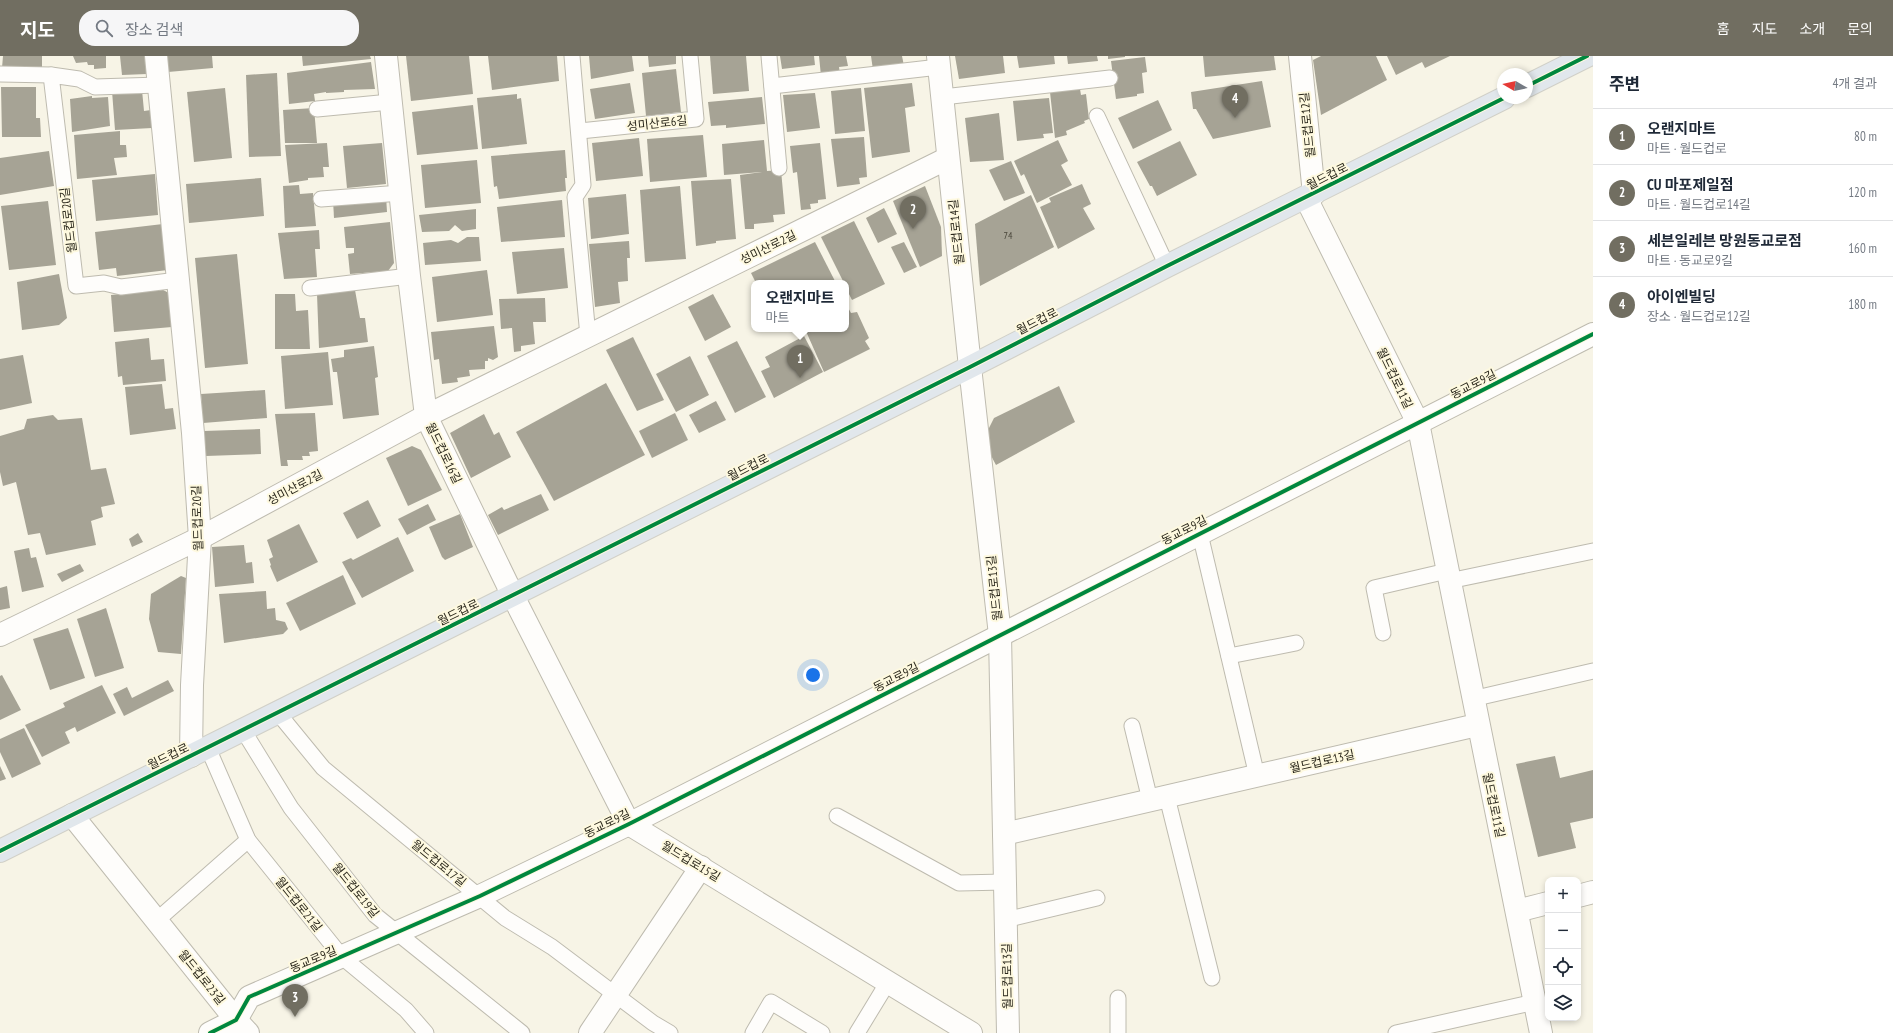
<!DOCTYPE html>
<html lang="ko">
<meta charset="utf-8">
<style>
:root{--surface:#fff;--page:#f6f6f7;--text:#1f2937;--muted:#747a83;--line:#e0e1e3;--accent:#716e61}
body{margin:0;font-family:"PT Sans Narrow","Noto Sans KR",sans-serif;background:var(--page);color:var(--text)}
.controls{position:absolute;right:12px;bottom:12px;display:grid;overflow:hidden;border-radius:8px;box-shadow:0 2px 6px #0003}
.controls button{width:36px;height:36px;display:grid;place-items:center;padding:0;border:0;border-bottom:1px solid var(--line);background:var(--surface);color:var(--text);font:20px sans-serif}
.compass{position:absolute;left:1497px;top:12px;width:36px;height:36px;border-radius:50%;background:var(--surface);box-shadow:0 2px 6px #0003;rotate:279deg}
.you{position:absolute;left:813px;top:619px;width:14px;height:14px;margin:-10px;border:3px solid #fff;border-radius:50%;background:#1a73e8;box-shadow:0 0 0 6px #1a73e833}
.badge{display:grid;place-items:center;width:26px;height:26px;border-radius:50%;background:var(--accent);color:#fff;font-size:13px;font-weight:700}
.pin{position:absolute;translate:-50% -33px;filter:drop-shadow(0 1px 2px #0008)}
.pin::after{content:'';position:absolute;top:21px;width:14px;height:12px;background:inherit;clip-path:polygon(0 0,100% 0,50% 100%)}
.popup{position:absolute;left:751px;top:224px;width:98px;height:52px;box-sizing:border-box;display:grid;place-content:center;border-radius:8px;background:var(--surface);filter:drop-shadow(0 1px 3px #0005);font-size:13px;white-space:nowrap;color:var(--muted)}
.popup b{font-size:15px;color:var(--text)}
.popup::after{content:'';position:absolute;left:50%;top:100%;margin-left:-8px;border:8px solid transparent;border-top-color:var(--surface)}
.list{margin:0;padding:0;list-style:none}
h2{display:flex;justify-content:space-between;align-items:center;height:52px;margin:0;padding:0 16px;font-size:17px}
h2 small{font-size:13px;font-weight:400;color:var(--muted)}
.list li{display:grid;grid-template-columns:26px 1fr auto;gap:12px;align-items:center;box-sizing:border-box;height:56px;padding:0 16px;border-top:1px solid var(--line)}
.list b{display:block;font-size:15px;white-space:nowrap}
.list p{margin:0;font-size:13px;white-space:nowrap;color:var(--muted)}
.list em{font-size:13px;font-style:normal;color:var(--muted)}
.icon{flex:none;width:22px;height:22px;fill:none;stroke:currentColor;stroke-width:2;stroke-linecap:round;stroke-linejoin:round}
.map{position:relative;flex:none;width:1593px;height:977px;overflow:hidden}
header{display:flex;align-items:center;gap:24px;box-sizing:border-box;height:56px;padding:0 20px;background:var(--accent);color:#fff}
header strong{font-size:19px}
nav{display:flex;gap:22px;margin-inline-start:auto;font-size:14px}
.search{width:280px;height:36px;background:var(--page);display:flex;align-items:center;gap:10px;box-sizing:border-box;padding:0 14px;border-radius:16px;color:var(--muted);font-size:15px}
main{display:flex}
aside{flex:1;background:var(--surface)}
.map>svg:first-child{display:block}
</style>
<header>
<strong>지도</strong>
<div class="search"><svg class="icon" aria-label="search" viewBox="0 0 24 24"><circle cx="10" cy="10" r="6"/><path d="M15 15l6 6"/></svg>장소 검색</div>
<nav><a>홈</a><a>지도</a><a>소개</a><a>문의</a></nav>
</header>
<main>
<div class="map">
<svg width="1593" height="977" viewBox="0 0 1593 977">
<rect width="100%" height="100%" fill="#f7f4e6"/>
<g fill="#a6a395">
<polygon points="3,0 42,0 42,13 2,12"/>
<polygon points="73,0 106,0 106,12 94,13 94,9 88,9 87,6 76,7"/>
<polygon points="120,0 148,0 147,18 122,19"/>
<polygon points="166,0 212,0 213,12 168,16"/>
<polygon points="302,0 370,0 371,3 303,10"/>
<polygon points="406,0 469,0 473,38 411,45"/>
<polygon points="488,0 557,0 559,25 492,34"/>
<polygon points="589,0 632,0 634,15 591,23"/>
<polygon points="648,0 676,0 676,8 649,11"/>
<polygon points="710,0 746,0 749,35 713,38"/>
<polygon points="780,0 814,0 815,9 782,13"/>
<polygon points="819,0 846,0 848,10 839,11 840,18 821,20"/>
<polygon points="871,0 902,0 904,10 873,14"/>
<polygon points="955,0 1003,0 1005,17 959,23"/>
<polygon points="1017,0 1054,0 1055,8 1019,12"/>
<polygon points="1067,0 1097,0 1098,5 1068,8"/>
<polygon points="1108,0 1125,0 1125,1 1108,3"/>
<polygon points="1203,0 1274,0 1276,14 1205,21"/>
<polygon points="1321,0 1376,0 1387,24 1321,59 1313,4"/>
<polygon points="1387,0 1450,0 1425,12 1422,6 1396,19"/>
<polygon points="1145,1 1147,16 1142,17 1144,37 1137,38 1137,40 1116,43 1111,5"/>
<polygon points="371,6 375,33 344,34 344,36 326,37 326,36 314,38 315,45 289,48 287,17"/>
<polygon points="676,13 681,56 646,60 642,17"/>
<polygon points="277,17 281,100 249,101 246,19"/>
<polygon points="1262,25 1271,71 1213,83 1196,53 1193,53 1191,36"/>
<polygon points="630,27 635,57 595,63 590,33"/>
<polygon points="912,27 915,50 905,52 910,96 872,102 864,32"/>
<polygon points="1,31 36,31 36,62 40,62 41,81 2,81"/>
<polygon points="225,32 232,102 194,106 187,36"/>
<polygon points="861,32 865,75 835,78 831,35"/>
<polygon points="1080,33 1081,39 1086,38 1089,63 1084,65 1085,67 1066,75 1067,79 1055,82 1050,36"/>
<polygon points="142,34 144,55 151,54 152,72 115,74 112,35"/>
<polygon points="815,37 820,72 787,76 783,39"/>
<polygon points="517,38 517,43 521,42 527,88 482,93 477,42"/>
<polygon points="92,40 92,42 108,41 110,70 72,76 70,43"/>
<polygon points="762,41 765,68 726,72 726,69 711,70 708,46"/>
<polygon points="1049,42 1053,77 1043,78 1044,82 1017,85 1013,45"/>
<polygon points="1158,44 1172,74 1133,93 1118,62"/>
<polygon points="473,49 478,93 417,99 412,56"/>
<polygon points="314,52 317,87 285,87 283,54"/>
<polygon points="999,57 1004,104 970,106 965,62"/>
<polygon points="120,75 120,89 126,89 127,101 114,102 117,119 77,123 74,79"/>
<polygon points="703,79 707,121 650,126 647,83"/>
<polygon points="864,81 867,121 859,122 860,128 837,131 831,83"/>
<polygon points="639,82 643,120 596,125 592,87"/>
<polygon points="764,84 767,115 781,114 785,158 773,159 774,166 754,168 754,173 745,173 740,119 762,116 724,119 722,88"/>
<polygon points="1058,84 1068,105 1061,109 1072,129 1037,147 1024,118 1021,120 1014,105"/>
<polygon points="1180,85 1197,119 1157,140 1152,130 1150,130 1137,106"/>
<polygon points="327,87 329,111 323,111 324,121 308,122 308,124 289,127 285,89"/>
<polygon points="382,87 386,128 347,132 343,90"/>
<polygon points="820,87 826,143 818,144 818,147 810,148 811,153 801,154 797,116 793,117 790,90"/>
<polygon points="565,94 567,122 565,122 566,135 499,143 497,130 494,131 491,100"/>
<polygon points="49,95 54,130 0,139 0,102"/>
<polygon points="477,104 481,147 425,152 421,109"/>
<polygon points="1011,105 1025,137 1004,145 989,114"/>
<polygon points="155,118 158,159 96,165 92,124"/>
<polygon points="261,122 264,160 189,167 186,128"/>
<polygon points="731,123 736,183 716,185 716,187 696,190 691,125"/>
<polygon points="1082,128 1091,148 1083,152 1095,173 1058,193 1040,151 1051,146 1049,142"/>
<polygon points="299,129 300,138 313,137 316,170 285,172 283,130"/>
<polygon points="680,130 686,203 645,206 640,134"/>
<polygon points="925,130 941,171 942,200 920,211 893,145"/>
<polygon points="626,138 629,178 591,183 588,142"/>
<polygon points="386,139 387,156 334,162 333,144"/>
<polygon points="1031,139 1054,191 980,230 975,168"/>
<polygon points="562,144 565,181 501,186 497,151"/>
<polygon points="48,145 56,209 9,214 1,150"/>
<polygon points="884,152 897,178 878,187 866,162"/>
<polygon points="476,153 476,173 462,175 455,169 449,175 422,176 419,159"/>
<polygon points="854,165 885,228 852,244 846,232 846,227 844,227 821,181"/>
<polygon points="390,166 394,207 388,215 350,218 348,198 354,197 354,192 346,192 344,171"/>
<polygon points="163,168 168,214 117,220 116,212 99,214 95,176"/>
<polygon points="319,174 320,193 315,193 317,221 284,223 278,177"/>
<polygon points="467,181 479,181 481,205 425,209 423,187 451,184 458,187"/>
<polygon points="629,185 630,202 627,202 628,225 618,226 620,247 595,251 589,188"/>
<polygon points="815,186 836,227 756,227 751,217"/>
<polygon points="904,186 917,211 904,217 891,191"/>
<polygon points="564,192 568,232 517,238 512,196"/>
<polygon points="237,198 248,308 205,312 195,202"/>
<polygon points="487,214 493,259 437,266 432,221"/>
<polygon points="59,218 67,262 59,269 22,274 17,226"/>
<polygon points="163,234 169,237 172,271 114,276 111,239"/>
<polygon points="355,234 360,262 365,262 368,286 319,292 317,238"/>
<polygon points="275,238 295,238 296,255 308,254 310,293 275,293"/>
<polygon points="713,238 731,271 705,285 688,251"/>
<polygon points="545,242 546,266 533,266 535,288 521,290 521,295 514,296 512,272 501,273 499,243"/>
<polygon points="846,248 851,257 857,256 869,282 865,285 870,293 824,316 805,273 846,273"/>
<polygon points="494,270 498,301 493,304 488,302 488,305 485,305 485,313 469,314 470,320 457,322 458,326 442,328 439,303 434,304 431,276"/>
<polygon points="804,280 823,316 774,342 761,315 770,311 765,301"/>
<polygon points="633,281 664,344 637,355 606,294"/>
<polygon points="149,282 151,304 164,303 166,325 123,329 122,320 118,321 115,286"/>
<polygon points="737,285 766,341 735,357 707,300"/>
<polygon points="374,290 378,321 375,322 379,359 343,363 337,316 333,316 331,303 344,301 344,294"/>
<polygon points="328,296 333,349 285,353 281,300"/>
<polygon points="23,299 32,347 0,354 0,303"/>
<polygon points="690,300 709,339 676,356 656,318"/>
<polygon points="606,327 645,399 554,445 516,376"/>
<polygon points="162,328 165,353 173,352 176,373 130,379 125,331"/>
<polygon points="1059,330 1075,366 996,409 989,396 985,380 994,362"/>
<polygon points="265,334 267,362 203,367 201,338"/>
<polygon points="716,345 726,364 699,377 689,359"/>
<polygon points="315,357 318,395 309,396 310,400 302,400 303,404 287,404 288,410 281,410 275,358"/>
<polygon points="675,357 688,384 652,402 639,375"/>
<polygon points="484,358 494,379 499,376 511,401 471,422 450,377"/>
<polygon points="53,359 58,364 82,362 91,414 106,412 115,448 101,451 103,461 91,465 96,489 46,499 40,477 28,479 16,426 3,430 0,416 0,380 24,373 27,363"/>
<polygon points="260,373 261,398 206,400 204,375"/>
<polygon points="412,390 421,394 442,434 408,450 386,402"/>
<polygon points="541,438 549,454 498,479 488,459 502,451 504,454"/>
<polygon points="368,444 381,470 357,483 343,457"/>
<polygon points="428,448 436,464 407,479 398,463"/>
<polygon points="460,458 473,491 445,504 442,501 429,471"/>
<polygon points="299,468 318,506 277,526 270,510 271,509 269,503 273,501 267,484"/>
<polygon points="138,477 143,486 132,491 129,483"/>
<polygon points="398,481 414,515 362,542 342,506 351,502 353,504"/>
<polygon points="244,489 246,507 252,506 254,527 215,531 212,491"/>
<polygon points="29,492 31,502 36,501 44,531 22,536 14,495"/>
<polygon points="80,508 84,515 62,526 57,518"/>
<polygon points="343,519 356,548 300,575 286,547"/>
<polygon points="181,520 186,522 181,598 158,596 149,563 151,538"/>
<polygon points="7,530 10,552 0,554 0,532"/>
<polygon points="266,535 267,553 275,552 276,564 285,566 288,573 283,578 224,587 219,538"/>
<polygon points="106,552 124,612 95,621 77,563"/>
<polygon points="68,572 85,622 50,634 33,583"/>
<polygon points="2,619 21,654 0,664 0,620"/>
<polygon points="168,624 174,635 124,660 113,638 127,631 132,642"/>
<polygon points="102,629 116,657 77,676 75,671 65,676 70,687 42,701 25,669 65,651 63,647"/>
<polygon points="24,672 41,708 12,722 0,696 0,683"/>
<polygon points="1555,700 1560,722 1593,714 1593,762 1570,767 1576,792 1538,801 1516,708"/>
<polygon points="0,710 6,723 0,725"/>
</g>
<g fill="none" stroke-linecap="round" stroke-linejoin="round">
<defs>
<g id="service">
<polyline points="572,0 583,129 575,141 588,280"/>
<polyline points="769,0 779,112"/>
<polyline points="0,18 51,19"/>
<polyline points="159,29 95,31 79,23 51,19 76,230 104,227 121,231 178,224"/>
<polyline points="772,30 939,11"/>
<polyline points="943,41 1110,22"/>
<polyline points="317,53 390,46"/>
<polyline points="1097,60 1167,210"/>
<polyline points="580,75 696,63 690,0"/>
<polyline points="321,143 401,137"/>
<polyline points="310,232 409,220"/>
<polyline points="1200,478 1257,720"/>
<polyline points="1449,525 1593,495"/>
<polyline points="1383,577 1374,532 1447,515"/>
<polyline points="1229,600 1296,587"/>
<polyline points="1472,643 1593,615"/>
<polyline points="278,657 323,712 505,862 552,891 653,967 670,977"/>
<polyline points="1132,670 1150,744"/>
<polyline points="243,674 291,752 375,859 522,977"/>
<polyline points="208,692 248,784 342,901 406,954 426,977"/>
<polyline points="1167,741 1212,922"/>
<polyline points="837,760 959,827 1005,826"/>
<polyline points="1005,864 1097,842"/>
<polyline points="156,865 248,784"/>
<polyline points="1118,942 1118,977"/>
<polyline points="753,977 771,946 822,977"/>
<polyline points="857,977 888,926"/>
<polyline points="1396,977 1535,946"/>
</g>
<g id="minor">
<polyline points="156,0 193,377 200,482 192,629 191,700"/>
<polyline points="386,0 409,220 426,360 513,540 629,768 971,977"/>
<polyline points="938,0 970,311 1000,579 1008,977"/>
<polyline points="1300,0 1314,138"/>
<polyline points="1306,142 1418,367 1541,977"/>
<polyline points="0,579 200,482 426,360 948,102"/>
<polyline points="72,759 236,964 248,977"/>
<polyline points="1004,778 1477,669"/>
<polyline points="1578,840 1593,836"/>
<polyline points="1517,855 1548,847"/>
<polyline points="210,977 236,964 249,941 480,840 629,768 1593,278"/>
<polyline points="590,977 701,811"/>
</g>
<g id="primary">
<polyline points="1527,30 1587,0"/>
<polyline points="0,795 970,311 1167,210 1504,42"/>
</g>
</defs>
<use href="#service" stroke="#bebbaf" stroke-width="17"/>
<use href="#minor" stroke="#bebbaf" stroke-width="24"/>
<use href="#primary" stroke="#d1d0c8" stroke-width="24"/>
<use href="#service" stroke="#fefdfb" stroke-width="15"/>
<use href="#minor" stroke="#fefdfb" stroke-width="22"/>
<use href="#primary" stroke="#e1e7ec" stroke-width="22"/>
<defs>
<g id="cycleway">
<polyline points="1527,30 1587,0"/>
<polyline points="0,795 970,311 1167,210 1504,42"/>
<polyline points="210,977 236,964 249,941 480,840 629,768 1593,278"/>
</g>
</defs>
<use href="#cycleway" stroke="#fef9df" stroke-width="6"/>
<use href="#cycleway" stroke="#00873e" stroke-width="4"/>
</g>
<g text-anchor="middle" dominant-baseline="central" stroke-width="4" stroke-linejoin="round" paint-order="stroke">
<g font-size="10" fill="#484539">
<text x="1008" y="179">74</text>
</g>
<g font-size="12" fill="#29261a" stroke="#fef9df">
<text transform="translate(657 67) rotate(-6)">성미산로6길</text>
<text transform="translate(1307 69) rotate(-96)">월드컵로12길</text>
<text transform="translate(1327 120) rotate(-27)">월드컵로</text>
<text transform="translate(68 164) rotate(-97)">월드컵로20길</text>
<text transform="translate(956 176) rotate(-96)">월드컵로14길</text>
<text transform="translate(768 191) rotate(-26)">성미산로2길</text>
<text transform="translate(1037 265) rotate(-27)">월드컵로</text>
<text transform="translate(1395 322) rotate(64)">월드컵로11길</text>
<text transform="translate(1473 328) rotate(-27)">동교로9길</text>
<text transform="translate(444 397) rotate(64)">월드컵로16길</text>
<text transform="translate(748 411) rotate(-27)">월드컵로</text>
<text transform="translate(295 431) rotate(-28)">성미산로2길</text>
<text transform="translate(197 462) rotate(-92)">월드컵로20길</text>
<text transform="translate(1184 474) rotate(-27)">동교로9길</text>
<text transform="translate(994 532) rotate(-96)">월드컵로13길</text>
<text transform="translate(458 556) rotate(-26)">월드컵로</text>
<text transform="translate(896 621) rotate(-27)">동교로9길</text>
<text transform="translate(168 700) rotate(-26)">월드컵로</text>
<text transform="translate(1322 705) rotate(-13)">월드컵로13길</text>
<text transform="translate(1494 749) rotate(78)">월드컵로11길</text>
<text transform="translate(607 767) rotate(-26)">동교로9길</text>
<text transform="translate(691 805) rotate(31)">월드컵로15길</text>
<text transform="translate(439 807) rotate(39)">월드컵로17길</text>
<text transform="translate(356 834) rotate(51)">월드컵로19길</text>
<text transform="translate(299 848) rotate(51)">월드컵로21길</text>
<text transform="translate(313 903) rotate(-23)">동교로9길</text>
<text transform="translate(1007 920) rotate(-91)">월드컵로13길</text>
<text transform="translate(202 921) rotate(51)">월드컵로23길</text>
</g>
</g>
</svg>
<div class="controls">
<button>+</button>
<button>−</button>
<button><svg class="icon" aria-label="locate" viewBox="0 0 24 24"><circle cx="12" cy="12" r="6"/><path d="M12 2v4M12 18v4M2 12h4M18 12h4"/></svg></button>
<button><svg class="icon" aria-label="layers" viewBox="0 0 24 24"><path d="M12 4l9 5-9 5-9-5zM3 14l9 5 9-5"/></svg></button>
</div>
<svg class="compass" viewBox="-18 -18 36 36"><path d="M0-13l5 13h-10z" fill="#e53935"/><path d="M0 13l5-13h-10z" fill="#747a83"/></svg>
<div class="you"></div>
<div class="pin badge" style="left:800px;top:322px">1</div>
<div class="popup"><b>오랜지마트</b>마트</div>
<div class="pin badge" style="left:913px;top:173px">2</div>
<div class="pin badge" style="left:295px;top:961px">3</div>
<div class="pin badge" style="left:1235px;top:62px">4</div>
</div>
<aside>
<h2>주변<small>4개 결과</small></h2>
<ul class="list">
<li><span class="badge">1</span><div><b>오랜지마트</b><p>마트 · 월드컵로</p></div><em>80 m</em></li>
<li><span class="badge">2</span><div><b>CU 마포제일점</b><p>마트 · 월드컵로14길</p></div><em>120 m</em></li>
<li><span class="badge">3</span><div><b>세븐일레븐 망원동교로점</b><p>마트 · 동교로9길</p></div><em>160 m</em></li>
<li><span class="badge">4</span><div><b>아이엔빌딩</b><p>장소 · 월드컵로12길</p></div><em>180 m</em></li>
</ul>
</aside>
</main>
